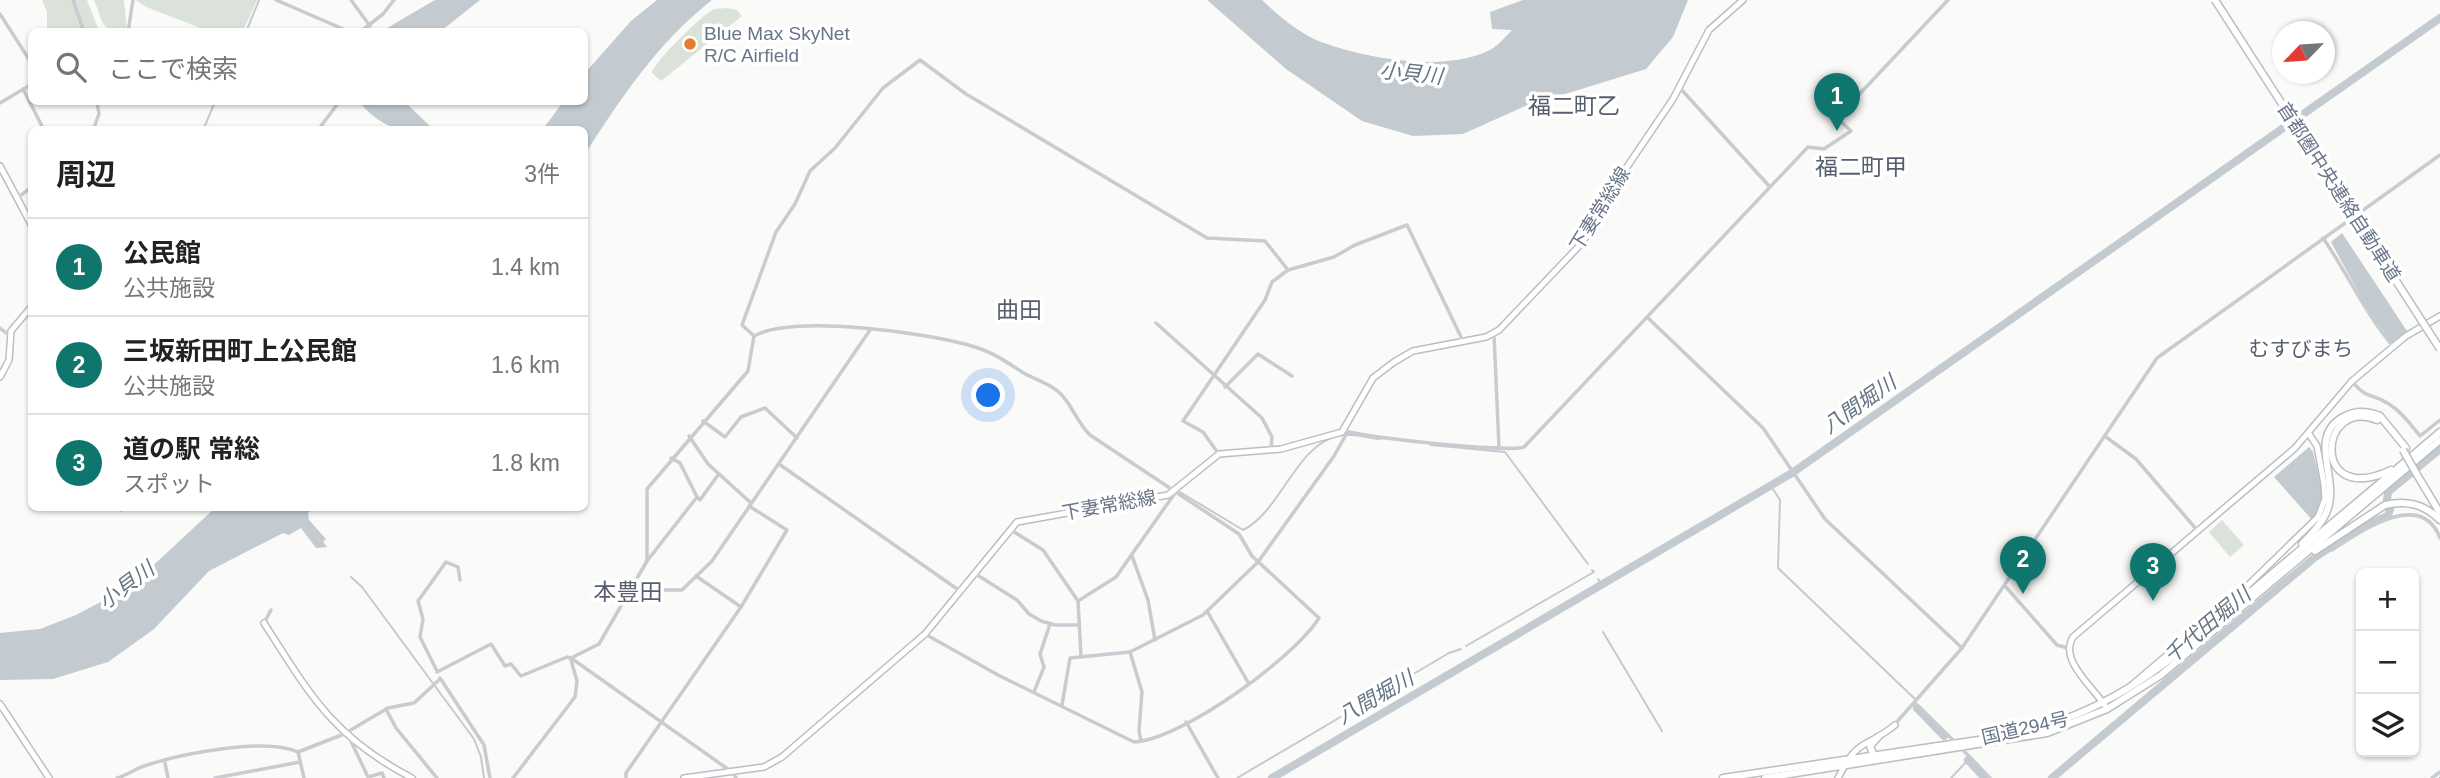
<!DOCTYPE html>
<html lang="ja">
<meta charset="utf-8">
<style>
:root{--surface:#fff;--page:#f6f6f6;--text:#222;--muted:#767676;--line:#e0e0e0;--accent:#0f766e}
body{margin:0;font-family:Helvetica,"Noto Sans JP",sans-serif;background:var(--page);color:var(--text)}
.controls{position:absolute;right:21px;bottom:21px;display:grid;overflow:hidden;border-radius:10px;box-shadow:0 2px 5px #0004}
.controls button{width:63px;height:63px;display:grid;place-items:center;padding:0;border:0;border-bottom:2px solid var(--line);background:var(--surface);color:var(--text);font:35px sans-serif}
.compass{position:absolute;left:2272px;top:21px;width:63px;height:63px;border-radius:50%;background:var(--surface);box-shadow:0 2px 5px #0004;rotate:245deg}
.you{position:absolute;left:989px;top:396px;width:24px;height:24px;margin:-18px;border:5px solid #fff;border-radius:50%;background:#1a73e8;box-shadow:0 0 0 10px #1a73e833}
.badge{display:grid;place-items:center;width:46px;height:46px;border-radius:50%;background:var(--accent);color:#fff;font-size:23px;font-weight:700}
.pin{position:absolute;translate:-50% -58px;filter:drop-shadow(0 2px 4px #0008)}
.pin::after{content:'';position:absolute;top:37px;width:24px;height:21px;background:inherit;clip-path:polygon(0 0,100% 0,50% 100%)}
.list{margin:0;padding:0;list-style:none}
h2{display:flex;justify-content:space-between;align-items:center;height:91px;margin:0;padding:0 28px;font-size:30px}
h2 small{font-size:23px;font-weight:400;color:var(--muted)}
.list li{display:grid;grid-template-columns:46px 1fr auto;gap:21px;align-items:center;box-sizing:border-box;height:98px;padding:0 28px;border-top:2px solid var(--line)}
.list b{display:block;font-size:26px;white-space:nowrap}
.list p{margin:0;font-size:23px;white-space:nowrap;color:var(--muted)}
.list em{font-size:23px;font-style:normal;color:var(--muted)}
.icon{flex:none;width:38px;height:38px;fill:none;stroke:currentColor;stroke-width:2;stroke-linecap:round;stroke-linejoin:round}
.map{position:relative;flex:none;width:2440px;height:778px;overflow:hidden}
.search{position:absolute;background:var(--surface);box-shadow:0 2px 5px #0004;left:28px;top:28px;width:560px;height:77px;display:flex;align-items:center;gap:18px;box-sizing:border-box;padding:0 24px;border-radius:10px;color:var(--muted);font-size:26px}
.panel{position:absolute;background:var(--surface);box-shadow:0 2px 5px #0004;left:28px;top:126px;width:560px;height:385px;border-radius:10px}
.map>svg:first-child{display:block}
</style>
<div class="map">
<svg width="2440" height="778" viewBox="0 0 2440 778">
<rect width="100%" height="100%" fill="#fafaf8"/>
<g fill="#dbe2d9">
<polygon points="42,0 87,0 99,31 47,31 47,12"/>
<path d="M94,0H124L127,31C99,31 104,23 94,0Z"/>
<polygon points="136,0 257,0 243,31 208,31 144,6"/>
<path d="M726,8L737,10L742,16L661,81L652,73C652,64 703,14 714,9C718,8 722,9 726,8Z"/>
<polygon points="2222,520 2244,545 2230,557 2209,532"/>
</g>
<g fill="#c3cad0">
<polygon points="435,0 480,0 441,31 382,31"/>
<path d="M657,0H712C659,41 620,99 585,154L584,130L543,129L563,102H584L585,73L631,21Z"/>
<path d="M1207,0H1262C1279,16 1301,35 1324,43C1370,59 1442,72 1488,51C1497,47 1505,37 1512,30L1492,29L1490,12L1523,0H1688L1673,37L1646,69L1523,107L1463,134L1413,136L1362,121L1286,69Z"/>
<path d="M359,102H405L432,128C401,136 379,125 359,102Z"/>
<polygon points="2342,233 2407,331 2392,343 2367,308 2331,242"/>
<polygon points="2309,447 2313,452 2324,497 2313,521 2274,477"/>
<polygon points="215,508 314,508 308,513 309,520 326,539 323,542 327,547 316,548 301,528 289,535 283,533 209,571 154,629 108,662 53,679 0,680 0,633 40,629 76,615 131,586"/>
</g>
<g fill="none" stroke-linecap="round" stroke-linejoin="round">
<g stroke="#c3cad0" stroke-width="2">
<polyline points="246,32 259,0"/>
<polyline points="203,130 215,102"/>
<polyline points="1431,445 1505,452 1588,564"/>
<polyline points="1771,486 1780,500 1778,568 1915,699"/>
<path d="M1180,492L1243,530C1282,511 1296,442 1342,435C1354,433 1368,438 1380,439"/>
<polyline points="351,577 362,587 474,739 481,757 484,778"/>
<polyline points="1598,579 1602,585"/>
<polyline points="1603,632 1662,731"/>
<polyline points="1466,646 1594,572 1592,570"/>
<polyline points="1237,778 1449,653 1461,649"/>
<polyline points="1951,778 1968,760"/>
</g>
<g stroke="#c3cad0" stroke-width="8">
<polyline points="2387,500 2388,492 2440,449"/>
<polyline points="1917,708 1944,736"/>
<polyline points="1968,760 1985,778"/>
<polyline points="1272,778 1792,473 2440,18"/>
<polyline points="2052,778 2314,558 2361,527 2388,516 2390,509"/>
</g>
<defs>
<g id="secondary">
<polyline points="0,166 32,226"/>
<polyline points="0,377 9,360 11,331 32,306"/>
<path d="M264,623C310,695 333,737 412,778"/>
<polyline points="2133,684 2240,593 2318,517 2325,499 2324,484 2317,446 2309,434"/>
<path d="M2107,709C2096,689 2058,661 2073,637L2295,448L2352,381L2406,336L2440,316"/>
<polyline points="684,778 764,767 782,757 925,634 1017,522 1168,495 1219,454 1281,449 1342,432 1373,378 1394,362 1413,351 1486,337 1499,330 1582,243 1614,186 1673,99 1709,30 1743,0"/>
<path d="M1838,778C1859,736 1864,750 1895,725"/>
</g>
<polyline id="primary" points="0,704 49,778"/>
<g id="highway">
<path d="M2377,420C2318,396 2310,509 2391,470"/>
<polyline points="2416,473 2440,513"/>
<path d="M2302,544C2313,532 2326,520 2329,504C2336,475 2309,436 2343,417C2356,410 2367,411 2380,416L2406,448"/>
<path d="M2315,551L2385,505C2407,500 2424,504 2440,520"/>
<polyline points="1873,754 1870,746 1878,737"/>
<path d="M1723,778L2012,735C2124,710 2184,649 2268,577C2325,529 2383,481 2440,432"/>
<polyline points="1765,778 2047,733 2107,709 2161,675 2440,440"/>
</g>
</defs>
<use href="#secondary" stroke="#babec4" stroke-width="8"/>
<use href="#primary" stroke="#bbbec3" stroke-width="8"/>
<use href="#highway" stroke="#bbbdc1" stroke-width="9"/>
<g stroke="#c8cbcf" stroke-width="3.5">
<polyline points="73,0 84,32"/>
<polyline points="276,0 350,32"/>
<polyline points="351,0 370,26"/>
<polyline points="0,14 32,64"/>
<polyline points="128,32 133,0"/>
<polyline points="360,32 383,14 394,0"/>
<polyline points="1680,88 1770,187"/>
<polyline points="23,89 44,130"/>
<polyline points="0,103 32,84"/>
<polyline points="93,130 99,114 97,102"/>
<polyline points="318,130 339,102"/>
<polyline points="17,198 32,187"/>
<path d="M2323,238C2348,274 2365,313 2393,346"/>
<polyline points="1648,318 1763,428 1825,519 1962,648"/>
<polyline points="1156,323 1262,418 1272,437 1271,449"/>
<polyline points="0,328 10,336"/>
<polyline points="1494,334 1499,448"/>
<polyline points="754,336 742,325 776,232 795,204 810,171 835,148 883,88 920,60 966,94 1207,238 1265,241 1288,270"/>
<path d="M2352,381C2368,401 2371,392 2389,404C2402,412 2411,425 2420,436L2440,420"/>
<polyline points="1225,387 1258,354 1292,376"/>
<polyline points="703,421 725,437 741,417 765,408 797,438"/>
<path d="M1344,430C1356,437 1512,453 1524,447L1808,147L1824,149L1851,131L1837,118L1948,0"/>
<polyline points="689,436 708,464 751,503"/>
<polyline points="2106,437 2136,459 2197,530"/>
<polyline points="1218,453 1203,432 1183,421 1265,300 1272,282 1288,270 1334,257 1355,245 1407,225 1463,341"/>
<polyline points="779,464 960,591"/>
<polyline points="697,497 700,500 718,475"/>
<polyline points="121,510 125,508"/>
<polyline points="1011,530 1043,550 1078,601 1081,656"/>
<path d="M2332,550C2360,532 2421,488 2440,538"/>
<polyline points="1132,556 1148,600 1155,640"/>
<path d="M647,561V489L748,371L754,336C794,314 931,333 975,347C992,352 1007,362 1022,372C1032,378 1045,382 1055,389C1070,399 1076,422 1090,435L1239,534L1252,556L1319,618C1294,658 1181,740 1134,742L998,675L925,634"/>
<polyline points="974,573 1017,600 1029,614 1041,621 1055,625 1078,625"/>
<polyline points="696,576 741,607"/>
<polyline points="633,582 649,590 682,590 712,561 870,330"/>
<polyline points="2005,586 2057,645 2068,648"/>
<polyline points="1078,601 1116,577 1175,493"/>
<polyline points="1207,611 1249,684"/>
<polyline points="264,623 271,610"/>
<polyline points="1130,652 1142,692 1139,731 1141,741"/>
<polyline points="571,658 732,772 736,778"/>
<polyline points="437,671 420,637 423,619 418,601 446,562 458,567 460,580"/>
<polyline points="437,672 491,644 505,666 511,664 521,676 567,657 571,658 599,644 647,561 697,497 680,463 671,458"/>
<polyline points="440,678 484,745 490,778"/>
<polyline points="1034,692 1044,667 1040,654 1050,624"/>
<polyline points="1916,704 1956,743"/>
<polyline points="1062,705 1070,658 1130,652 1203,615 1258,562 1334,456 1347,433"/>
<polyline points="386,709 396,728 437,778"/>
<polyline points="1186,722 1218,778"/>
<polyline points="1895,724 1962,648 2157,358 2440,155"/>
<polyline points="350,739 368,777 382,773 384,778"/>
<polyline points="1961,748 1990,778"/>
<polyline points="298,752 304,778"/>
<polyline points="165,763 168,778"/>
<path d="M117,778C128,775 136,768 147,765C181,754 265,737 298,752L344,734L388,708L414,703L440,679"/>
<polyline points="215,778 300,762"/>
<polyline points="513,778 575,697 577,681 571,660"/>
<polyline points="626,778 626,773 741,607 787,530 749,506"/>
<polyline points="2432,778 2440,772"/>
</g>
<use href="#secondary" stroke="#fff" stroke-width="5"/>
<use href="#primary" stroke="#fff" stroke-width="5"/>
<use href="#highway" stroke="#fff" stroke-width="6"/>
<polyline stroke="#aaaeb5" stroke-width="2" stroke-dasharray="10 5" stroke-linecap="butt" points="2439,778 2440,778"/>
<defs>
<g id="highway-bridge">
<polyline points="2215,0 2440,349"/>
<polyline points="2403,450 2416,473"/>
</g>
</defs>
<use href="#highway-bridge" stroke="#bbbdc1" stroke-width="9" stroke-linecap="butt"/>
<use href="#highway-bridge" stroke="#fff" stroke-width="6"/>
</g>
<circle fill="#e57b2d" stroke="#fff" stroke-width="2.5" cx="690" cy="44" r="7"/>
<g text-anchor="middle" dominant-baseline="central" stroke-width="7" stroke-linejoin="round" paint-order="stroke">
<g font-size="19" fill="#697589" stroke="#fff" text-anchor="start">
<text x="704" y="33">Blue Max SkyNet<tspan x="704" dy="22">R/C Airfield</tspan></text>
</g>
<g font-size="19" fill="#697589" stroke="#fff">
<text transform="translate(2339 192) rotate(57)">首都圏中央連絡自動車道</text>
<text transform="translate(1600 209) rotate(-58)">下妻常総線</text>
<text transform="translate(1109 505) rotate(-10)">下妻常総線</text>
<text transform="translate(2025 728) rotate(-13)">国道294号</text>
</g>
<g font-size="21" font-style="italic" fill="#657583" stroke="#fff">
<text transform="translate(1411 73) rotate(6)">小貝川</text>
<text transform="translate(1859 404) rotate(-35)">八間堀川</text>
<text transform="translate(126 585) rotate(-37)">小貝川</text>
<text transform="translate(2207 625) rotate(-40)">千代田堀川</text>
<text transform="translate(1375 697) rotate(-30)">八間堀川</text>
</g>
<g font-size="21" fill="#575f6e" stroke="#fff">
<text x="2301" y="348">むすびまち</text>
</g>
<g font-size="23" fill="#575f6e" stroke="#fff">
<text x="1574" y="106">福二町乙</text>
<text x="1861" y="167">福二町甲</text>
<text x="1019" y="310">曲田</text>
<text x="628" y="592">本豊田</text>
</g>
</g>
</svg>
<div class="controls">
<button>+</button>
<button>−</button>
<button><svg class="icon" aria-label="layers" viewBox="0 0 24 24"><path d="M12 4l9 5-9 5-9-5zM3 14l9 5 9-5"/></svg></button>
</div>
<svg class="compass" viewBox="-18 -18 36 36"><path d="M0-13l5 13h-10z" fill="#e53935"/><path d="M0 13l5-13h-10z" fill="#767676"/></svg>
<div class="you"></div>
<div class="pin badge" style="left:1837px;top:131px">1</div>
<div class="pin badge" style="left:2023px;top:594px">2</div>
<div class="pin badge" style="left:2153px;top:601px">3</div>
<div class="search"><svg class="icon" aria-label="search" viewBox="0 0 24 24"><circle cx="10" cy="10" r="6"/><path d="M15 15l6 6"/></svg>ここで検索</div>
<section class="panel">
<h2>周辺<small>3件</small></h2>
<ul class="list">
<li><span class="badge">1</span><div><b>公民館</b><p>公共施設</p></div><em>1.4 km</em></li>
<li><span class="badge">2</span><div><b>三坂新田町上公民館</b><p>公共施設</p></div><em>1.6 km</em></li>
<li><span class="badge">3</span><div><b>道の駅 常総</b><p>スポット</p></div><em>1.8 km</em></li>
</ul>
</section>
</div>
